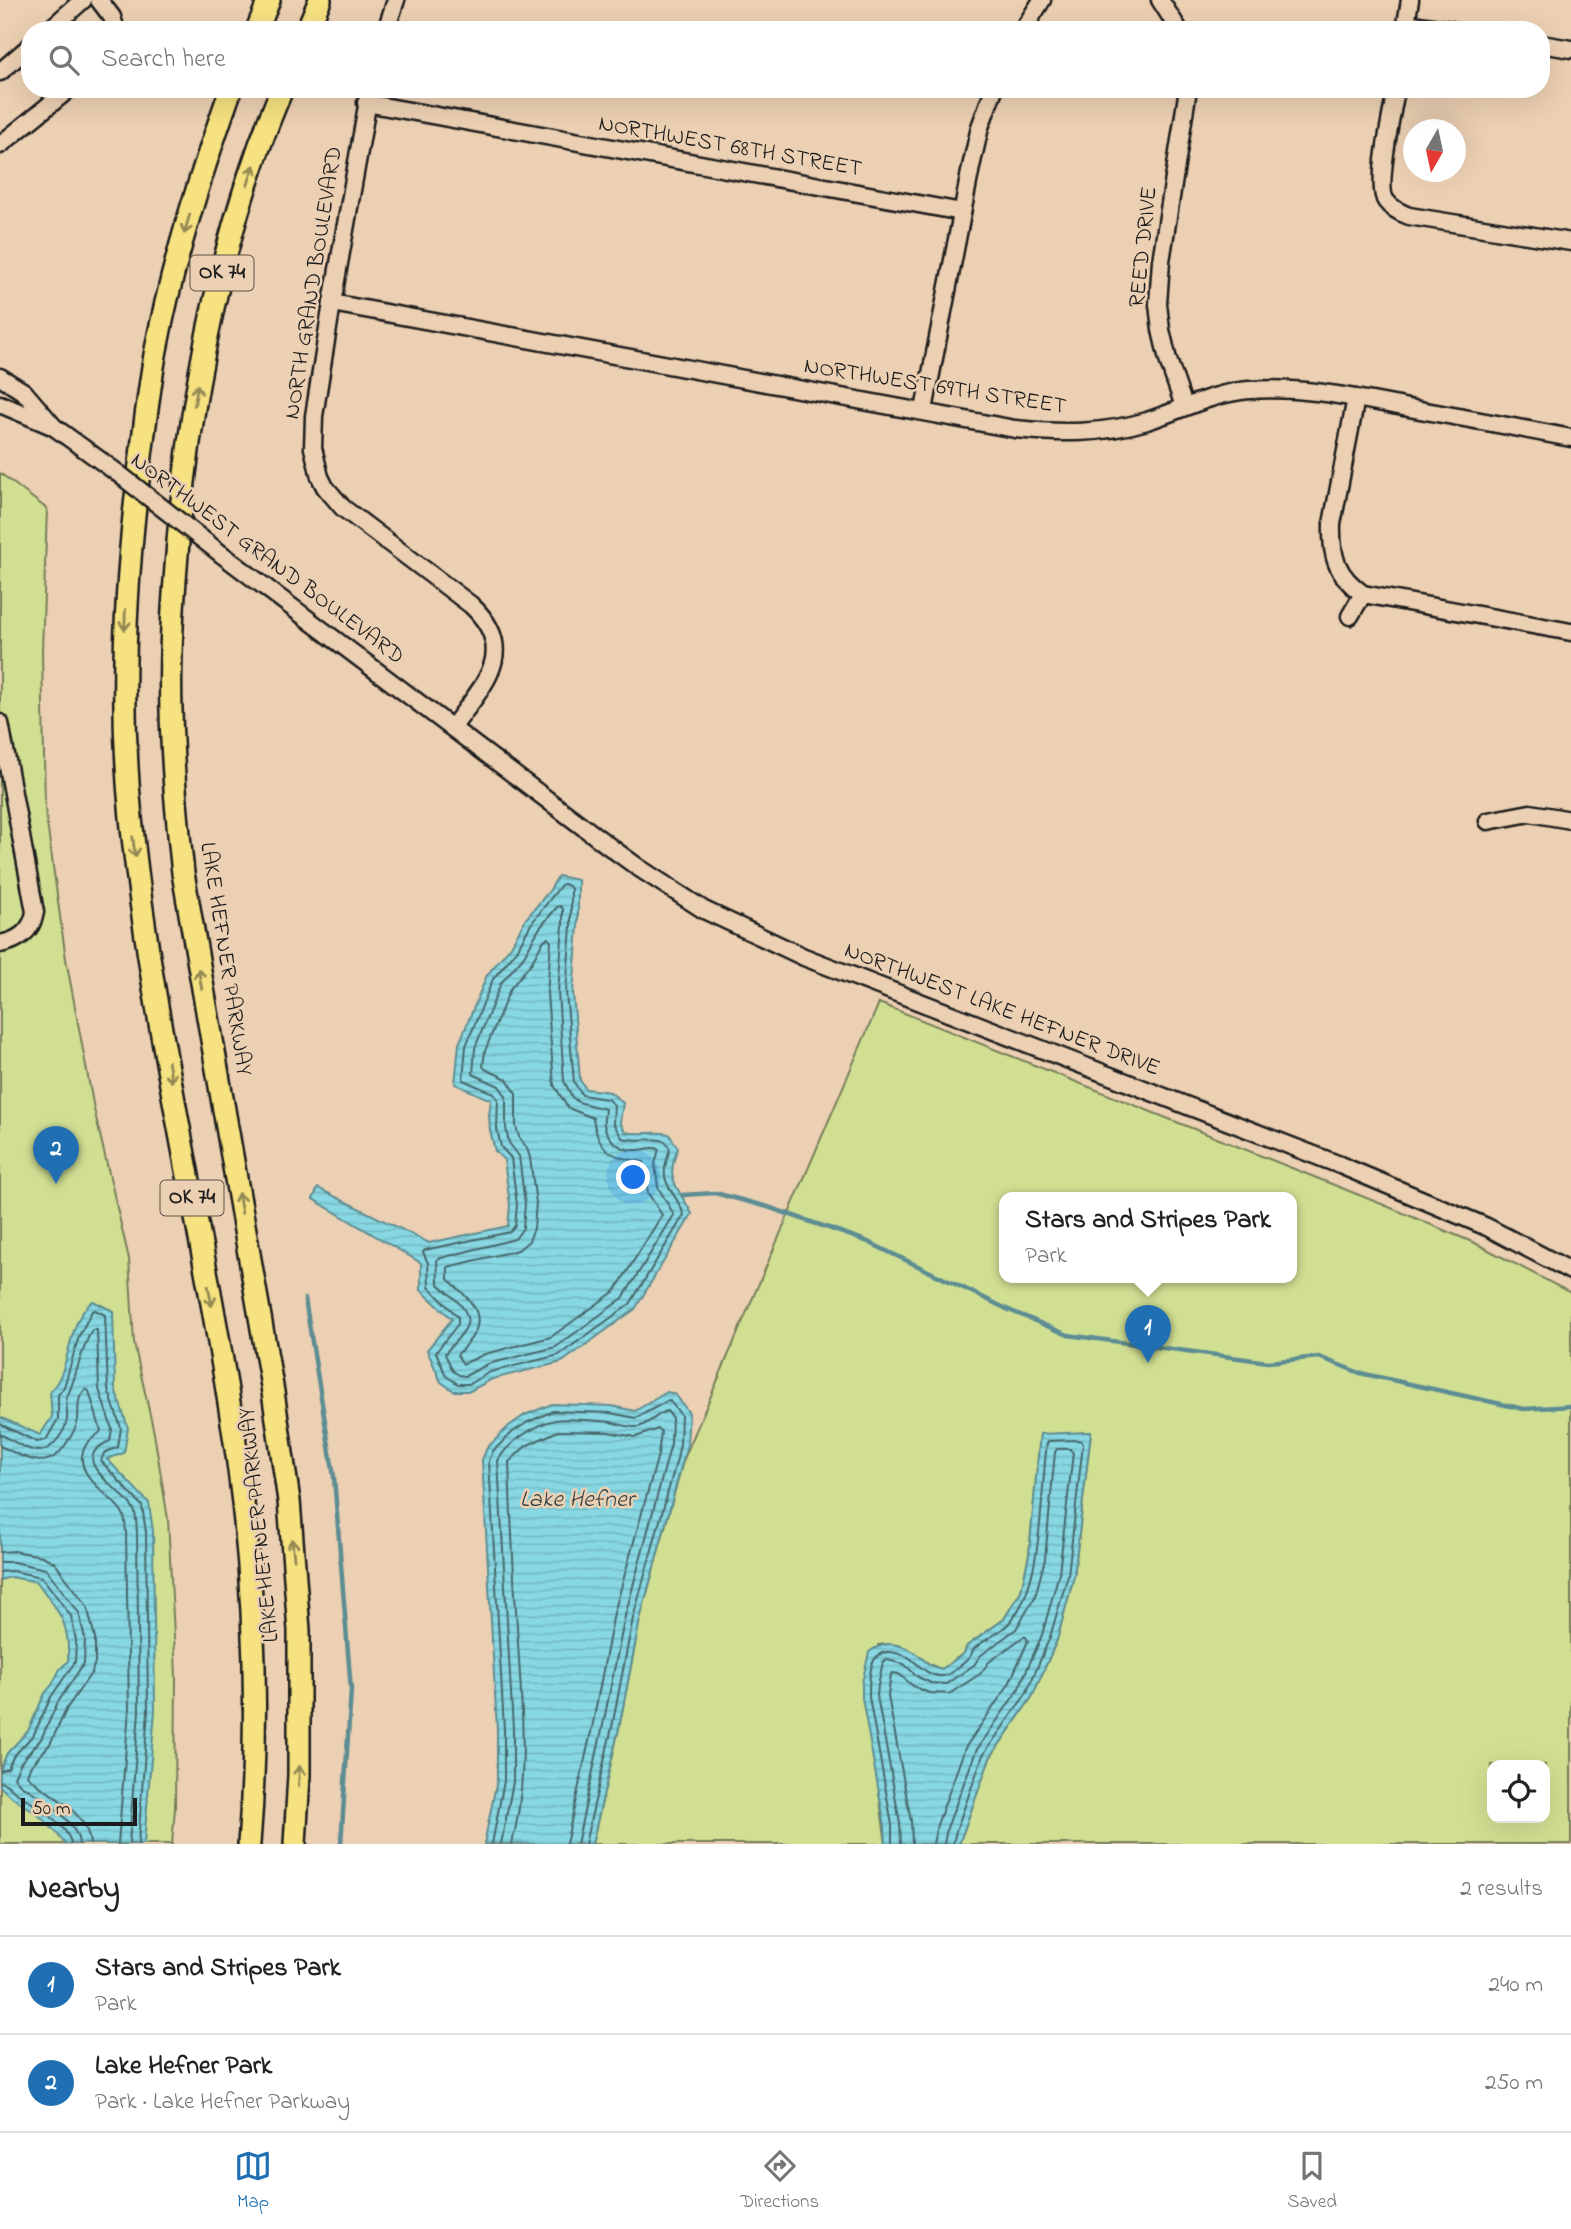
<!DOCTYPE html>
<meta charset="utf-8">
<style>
:root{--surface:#fff;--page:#f2f2f2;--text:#222;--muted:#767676;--line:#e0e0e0;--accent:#1f6fb2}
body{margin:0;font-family:"Indie Flower",sans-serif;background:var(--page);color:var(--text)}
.controls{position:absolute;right:21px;bottom:21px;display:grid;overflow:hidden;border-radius:14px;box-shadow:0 7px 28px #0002}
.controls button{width:63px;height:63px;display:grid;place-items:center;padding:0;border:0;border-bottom:2px solid var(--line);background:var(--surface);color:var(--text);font:35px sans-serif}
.compass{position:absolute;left:1403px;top:119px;width:63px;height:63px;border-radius:50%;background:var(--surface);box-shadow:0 7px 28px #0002;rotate:189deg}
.scale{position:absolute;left:21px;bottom:18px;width:116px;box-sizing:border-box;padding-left:7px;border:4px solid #1c1c1c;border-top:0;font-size:19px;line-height:24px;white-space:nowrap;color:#1c1c1c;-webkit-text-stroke:5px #ecd0b3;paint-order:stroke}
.you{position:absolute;left:634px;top:1178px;width:24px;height:24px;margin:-18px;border:5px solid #fff;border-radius:50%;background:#1a73e8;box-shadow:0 0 0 10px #1a73e833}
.badge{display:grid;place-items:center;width:46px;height:46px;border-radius:50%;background:var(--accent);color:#fff;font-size:23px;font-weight:700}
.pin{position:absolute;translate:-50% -58px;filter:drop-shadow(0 2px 4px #0008)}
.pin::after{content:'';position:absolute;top:37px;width:24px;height:21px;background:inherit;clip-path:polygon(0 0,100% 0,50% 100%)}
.popup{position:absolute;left:999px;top:1192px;width:298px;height:91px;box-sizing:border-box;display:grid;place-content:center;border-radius:14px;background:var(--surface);filter:drop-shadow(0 2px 5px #0005);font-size:23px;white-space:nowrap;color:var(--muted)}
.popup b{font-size:26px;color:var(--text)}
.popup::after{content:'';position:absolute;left:50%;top:100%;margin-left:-14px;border:14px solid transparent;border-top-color:var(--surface)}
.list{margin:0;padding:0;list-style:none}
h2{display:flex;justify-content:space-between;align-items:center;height:91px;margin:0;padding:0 28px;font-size:30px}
h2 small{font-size:23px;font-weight:400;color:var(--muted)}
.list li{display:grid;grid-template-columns:46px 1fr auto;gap:21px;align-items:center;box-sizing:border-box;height:98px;padding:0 28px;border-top:2px solid var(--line)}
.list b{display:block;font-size:26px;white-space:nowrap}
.list p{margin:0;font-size:23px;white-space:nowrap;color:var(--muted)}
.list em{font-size:23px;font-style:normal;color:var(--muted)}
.icon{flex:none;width:38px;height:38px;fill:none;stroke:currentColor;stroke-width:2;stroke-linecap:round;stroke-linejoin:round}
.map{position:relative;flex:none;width:1571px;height:1844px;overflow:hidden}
.search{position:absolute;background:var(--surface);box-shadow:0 7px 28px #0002;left:21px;right:21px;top:21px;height:77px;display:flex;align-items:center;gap:18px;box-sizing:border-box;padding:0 24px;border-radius:28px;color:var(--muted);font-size:26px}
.sheet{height:287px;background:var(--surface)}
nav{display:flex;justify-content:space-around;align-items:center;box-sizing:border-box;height:98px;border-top:2px solid var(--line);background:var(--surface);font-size:19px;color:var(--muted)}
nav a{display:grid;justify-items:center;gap:4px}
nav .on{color:var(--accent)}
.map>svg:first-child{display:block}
</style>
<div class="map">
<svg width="1571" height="1844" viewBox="0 0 1571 1844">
<defs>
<pattern id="water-rules" width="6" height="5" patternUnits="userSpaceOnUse" patternTransform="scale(1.75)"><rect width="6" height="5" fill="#88d8e3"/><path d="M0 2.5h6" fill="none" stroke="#75b9c2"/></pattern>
</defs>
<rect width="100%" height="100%" fill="#ecd0b3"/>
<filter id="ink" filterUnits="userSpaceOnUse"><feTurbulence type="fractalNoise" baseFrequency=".0143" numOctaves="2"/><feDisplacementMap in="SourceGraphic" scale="14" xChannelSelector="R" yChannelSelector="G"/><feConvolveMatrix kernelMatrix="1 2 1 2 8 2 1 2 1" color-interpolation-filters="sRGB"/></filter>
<g filter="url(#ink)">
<g fill="#d1df93" stroke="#767e58" stroke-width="2" fill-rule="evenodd">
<polygon points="0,473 47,509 42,652 45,809 66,959 94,1109 129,1259 134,1343 154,1433 168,1519 176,1675 175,1809 172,1844 0,1844"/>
<path d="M879,1003L1384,1205L1477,1244L1571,1293V1844H959L990,1758L1032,1697L1057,1640L1074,1576L1091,1432L1040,1435L1029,1555L1021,1591L1004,1619L967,1646L964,1653L942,1669C928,1666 923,1658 912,1651C903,1645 889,1643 878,1645L879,1793L886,1844H592L619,1728L640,1619L683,1461ZM1004,1197H1292V1277H1004ZM1492,1765H1545V1818H1492Z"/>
</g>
<g fill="url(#water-rules)" stroke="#5d8d93" stroke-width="2">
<path d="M558,876L578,880V926L573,992L580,1080L586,1089L610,1092L623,1103L620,1122L625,1132C641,1136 653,1130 669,1134L678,1148C664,1181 678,1186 692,1214L635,1309L562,1362L492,1379L470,1391H454L441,1382L427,1350L452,1319L421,1290V1263L313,1199L318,1188L429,1243L508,1226L510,1205L504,1160L495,1151L490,1130L489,1115L491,1100L455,1084L459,1044L487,975L511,946L525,920L550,890Z"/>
<path d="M93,1301L113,1311L115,1388L128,1428L124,1453L107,1459L149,1503L153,1531L155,1711L144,1844H65C54,1828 39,1814 22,1804C12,1797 8,1796 0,1786V1770L7,1753L28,1731L45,1693L52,1685L60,1669L68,1661C70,1622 59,1612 37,1582L11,1577L0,1580V1417L40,1435L52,1417L50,1391C72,1372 65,1322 93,1301Z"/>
<polygon points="667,1392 675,1394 689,1413 687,1445 640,1619 619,1728 592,1844 484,1844 497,1780 497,1729 482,1460 487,1448 509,1426 525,1415 552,1404 612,1406 635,1411"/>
<path d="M1091,1432L1074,1576L1057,1640L1032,1697L990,1758L959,1844H886L885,1826L862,1698V1683L869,1652C882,1642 897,1642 912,1651C924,1658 926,1666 942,1669L964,1653L967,1646L1004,1619L1021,1591L1029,1555L1040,1434Z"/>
</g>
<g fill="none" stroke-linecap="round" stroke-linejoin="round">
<g stroke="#47676c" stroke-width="2">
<path d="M564,884L569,886L571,889V926L566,992L574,1082L582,1095L607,1099L614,1105L613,1123L622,1138C638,1143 649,1136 665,1141L670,1149C656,1187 673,1185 684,1215L630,1304L559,1355L490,1372L469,1384H458L446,1376L436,1352L458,1324V1317L429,1287L428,1263L423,1252L425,1250L510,1232L515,1226L517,1205L511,1158L501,1147L497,1129L498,1099L493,1093L463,1080L466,1046L493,979L517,950L531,924L561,885Z"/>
<path d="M560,906L563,909V925L558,992L564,1081L572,1097L578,1102L605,1109C605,1114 603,1120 604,1125C608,1141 621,1151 637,1150C645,1150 651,1146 659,1149L655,1164L658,1187L674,1215L623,1298L556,1347L488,1364L465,1376L459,1375L453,1371L445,1354C451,1345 461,1337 466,1327C474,1310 448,1294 438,1283L437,1259L515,1239L523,1228L525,1204L519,1156L509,1143L506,1128V1096L499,1086L473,1074L475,1048L501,983L524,956L539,929L557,907Z"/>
<path d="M548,938L551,942L547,993L554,1085L568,1108L593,1118C598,1153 613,1157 644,1162L648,1193L662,1215L615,1291L551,1337L485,1354L463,1364L457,1355C463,1348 471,1340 475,1332C486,1309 462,1293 448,1279V1267L518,1250L529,1241L534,1228L536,1203L530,1158L527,1148L519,1137L516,1126V1093L507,1079L485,1069L483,1066L485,1051L510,989L532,962L544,940Z"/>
<polyline points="0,1424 37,1442 46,1440 58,1419 58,1395 64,1387 79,1336 92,1311 95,1310 105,1315 108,1389 121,1428 118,1447 104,1453 101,1461 142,1506 146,1532 148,1711 138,1844"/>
<path d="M0,1434C11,1439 28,1452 40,1451C53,1450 66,1430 67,1419C68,1412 65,1403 67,1397C77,1376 80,1351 92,1330H97L99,1389L112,1429L110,1441C62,1461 125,1489 134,1510C137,1516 136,1526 137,1532L139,1711L129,1844"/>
<path d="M0,1446C25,1457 47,1474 66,1444C71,1436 77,1428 78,1419C79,1407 76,1398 86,1389L89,1391L101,1431C97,1436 90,1439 86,1445C69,1474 109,1492 122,1512C126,1518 125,1526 126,1533L129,1710L118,1844"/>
<path d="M0,1552L14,1551L42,1556L54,1562L87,1606L95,1638V1662L92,1672L67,1708L50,1744L30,1767L27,1775C47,1796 88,1809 90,1844"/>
<path d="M0,1562H13L46,1569L79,1613L85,1639L84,1663L58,1702L41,1739L21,1762L14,1777C19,1785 23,1786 31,1791C47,1800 78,1825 79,1844"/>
<polyline points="0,1572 12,1571 42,1577 71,1616 76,1640 75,1662 51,1697 34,1734 13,1757 8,1768 0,1771"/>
<path d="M0,1782C9,1783 10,1790 18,1794C34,1804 68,1824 71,1844"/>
<polyline points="492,1844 504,1781 504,1729 489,1461 493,1451 514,1431 528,1422 553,1411 610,1413 636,1418 669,1400 681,1415 680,1444 677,1459 633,1618 612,1727 585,1844"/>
<path d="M501,1844L513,1782V1729L498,1461C506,1443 537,1424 555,1420C565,1418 600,1421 611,1422C619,1424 629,1428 638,1427C649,1424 657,1414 667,1411L672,1417L671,1444L625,1616L603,1725L577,1844"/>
<path d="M512,1844C529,1776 522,1712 518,1643C514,1583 511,1523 509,1462L526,1446L558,1431L608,1432L636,1437L658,1429L661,1432L658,1455L614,1613L593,1723L566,1844"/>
<path d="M892,1844V1825L869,1697C869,1677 868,1646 896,1653C901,1655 906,1655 911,1659C919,1665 930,1678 943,1676C950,1675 964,1663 969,1658C971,1655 972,1652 974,1649C984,1639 999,1634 1009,1623C1044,1585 1040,1494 1047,1443L1049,1441L1080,1440L1083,1444L1068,1575L1050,1637L1026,1694L983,1755L956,1831L953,1844"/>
<polyline points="901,1844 900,1823 877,1696 878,1685 883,1662 887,1660 904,1664 918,1677 931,1683 946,1684 974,1665 980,1656 1016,1629 1035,1597 1045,1559 1055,1452 1057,1449 1070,1449 1073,1453 1059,1573 1042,1635 1018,1690 976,1751 947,1828 944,1844"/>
<polyline points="912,1844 911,1821 888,1696 891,1674 893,1673 899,1674 913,1686 929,1693 949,1694 980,1674 989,1662 1023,1637 1026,1637 1028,1641 1009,1684 965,1748 937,1825 933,1844"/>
</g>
<g stroke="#5d8d93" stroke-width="4.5">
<polyline points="682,1195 715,1193 768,1207 866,1241 1009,1310 1068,1335 1268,1362 1319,1357 1360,1373 1524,1409 1571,1406"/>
<polyline points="305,1299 334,1477 351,1690 341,1844"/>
</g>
<defs>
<g id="minor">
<polyline points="99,0 112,17 116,30"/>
<polyline points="1160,0 1179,30"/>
<polyline points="1406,23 1451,30"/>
<polyline points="49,30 83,0"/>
<polyline points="386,30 396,0"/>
<polyline points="1023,30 1042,0"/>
<polyline points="1405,30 1410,0"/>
<polyline points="1541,44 1571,49"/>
<polyline points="0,72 30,46"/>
<path d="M370,89L332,303L314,416L313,448L320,477L325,487L343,508L471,605C520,651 483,685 453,727"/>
<path d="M1396,89C1393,110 1375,186 1386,201C1391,208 1401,213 1409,216L1571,242"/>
<polyline points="366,103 962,212"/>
<polyline points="0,145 69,89"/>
<path d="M332,303L1015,429C1061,434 1103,434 1147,421C1181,410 1213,393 1249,390C1301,386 1352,397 1403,407C1459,417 1515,427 1571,438"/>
<polyline points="0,377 24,392 54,427 119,474"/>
<path d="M1356,398L1332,524C1331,556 1336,575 1363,594"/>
<polyline points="0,404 52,426"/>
<polyline points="1184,406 1168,360 1161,330 1158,304 1161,261 1188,89"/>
<polyline points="924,410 971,167 980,127 994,89"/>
<polyline points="220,553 610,847 639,868 704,910 804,957 1340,1165 1487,1227 1571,1271"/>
<polyline points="1350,616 1363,594 1571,632"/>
<path d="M0,723L35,912C32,931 18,941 0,944"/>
<polyline points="1488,821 1530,813 1571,820"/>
</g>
<g id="highway">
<polyline points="257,30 269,0"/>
<polyline points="307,30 320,0"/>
<path d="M231,89C200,176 172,264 155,355C147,402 142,449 136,497C124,604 120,710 131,818C153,1037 209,1251 239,1470C255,1593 259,1720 249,1844"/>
<path d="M282,89C222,229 193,380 179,530C174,590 169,650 171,710C172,764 177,819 183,873L273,1392L289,1501L299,1630V1775L295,1844"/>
</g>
</defs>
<use href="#minor" stroke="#1c1c1c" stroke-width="21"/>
<use href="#highway" stroke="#1c1c1c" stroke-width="26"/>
<use href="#minor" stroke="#ecd0b3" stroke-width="16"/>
<use href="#highway" stroke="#f6e281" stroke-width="21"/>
<defs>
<polyline id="minor-bridge" points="119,474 220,553"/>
</defs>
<use href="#minor-bridge" stroke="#1c1c1c" stroke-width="21" stroke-linecap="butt"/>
<use href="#minor-bridge" stroke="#ecd0b3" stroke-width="16"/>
</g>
<defs><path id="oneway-shaft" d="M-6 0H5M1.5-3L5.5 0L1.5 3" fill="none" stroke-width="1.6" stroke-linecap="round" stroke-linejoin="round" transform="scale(1.75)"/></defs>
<g stroke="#948954">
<use href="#oneway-shaft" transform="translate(251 175) rotate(-72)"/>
<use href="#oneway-shaft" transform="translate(187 224) rotate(106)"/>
<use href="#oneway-shaft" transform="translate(196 395) rotate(-81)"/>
<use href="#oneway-shaft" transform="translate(125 620) rotate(92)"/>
<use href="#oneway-shaft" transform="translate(134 847) rotate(83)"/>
<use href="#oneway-shaft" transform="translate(200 979) rotate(-100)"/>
<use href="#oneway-shaft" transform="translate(170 1072) rotate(80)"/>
<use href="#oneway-shaft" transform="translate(240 1203) rotate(-100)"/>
<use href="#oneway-shaft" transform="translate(210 1296) rotate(80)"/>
<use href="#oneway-shaft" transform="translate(293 1549) rotate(-96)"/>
<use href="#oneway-shaft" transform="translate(299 1776) rotate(-88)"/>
</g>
</g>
<g text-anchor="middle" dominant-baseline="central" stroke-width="5" stroke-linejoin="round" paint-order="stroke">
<g fill="#ecd0b3" stroke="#5a5249" stroke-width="2">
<rect x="190.5" y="255.5" width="63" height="35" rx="5"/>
<rect x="160.5" y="1180.5" width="63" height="35" rx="5"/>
</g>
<g font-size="21" font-weight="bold" fill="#1c1c1c">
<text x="222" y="273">OK 74</text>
<text x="192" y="1198">OK 74</text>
</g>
<g font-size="23" fill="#1c1c1c" stroke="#ecd0b3">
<text transform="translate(730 147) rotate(10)">NORTHWEST 68TH STREET</text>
<text transform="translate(1144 247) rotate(-84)">REED DRIVE</text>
<text transform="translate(314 283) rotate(-81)">NORTH GRAND BOULEVARD</text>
<text transform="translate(935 387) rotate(9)">NORTHWEST 69TH STREET</text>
<text transform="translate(267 559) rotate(37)">NORTHWEST GRAND BOULEVARD</text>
<text transform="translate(225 959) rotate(81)">LAKE HEFNER PARKWAY</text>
<text transform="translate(1002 1010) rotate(21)">NORTHWEST LAKE HEFNER DRIVE</text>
<text transform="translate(260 1525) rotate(-96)">LAKE HEFNER PARKWAY</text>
</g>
<g font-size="24" font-style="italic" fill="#324244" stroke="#ecd0b3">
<text x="577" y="1500">Lake Hefner</text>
</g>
</g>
</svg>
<div class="controls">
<button><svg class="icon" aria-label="locate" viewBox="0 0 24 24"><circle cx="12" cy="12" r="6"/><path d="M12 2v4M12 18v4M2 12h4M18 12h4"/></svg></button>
</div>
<svg class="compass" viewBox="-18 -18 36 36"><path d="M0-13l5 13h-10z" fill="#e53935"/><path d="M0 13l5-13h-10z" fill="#767676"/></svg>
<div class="scale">50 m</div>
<div class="you"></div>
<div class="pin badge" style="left:1148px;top:1363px">1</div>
<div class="popup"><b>Stars and Stripes Park</b>Park</div>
<div class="pin badge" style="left:56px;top:1184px">2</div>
<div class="search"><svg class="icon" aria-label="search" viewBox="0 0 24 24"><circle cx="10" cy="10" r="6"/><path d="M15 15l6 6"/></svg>Search here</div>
</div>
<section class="sheet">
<h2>Nearby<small>2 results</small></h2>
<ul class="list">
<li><span class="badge">1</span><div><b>Stars and Stripes Park</b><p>Park</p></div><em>240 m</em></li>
<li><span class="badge">2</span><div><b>Lake Hefner Park</b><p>Park · Lake Hefner Parkway</p></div><em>250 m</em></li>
</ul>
</section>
<nav>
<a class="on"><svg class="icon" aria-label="map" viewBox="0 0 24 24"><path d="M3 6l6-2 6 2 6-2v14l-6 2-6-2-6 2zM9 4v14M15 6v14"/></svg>Map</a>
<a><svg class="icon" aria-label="directions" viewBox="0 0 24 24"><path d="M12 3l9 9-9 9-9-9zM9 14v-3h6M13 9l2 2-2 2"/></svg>Directions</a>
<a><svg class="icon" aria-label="saved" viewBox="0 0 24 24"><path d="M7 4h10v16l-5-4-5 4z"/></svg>Saved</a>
</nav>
